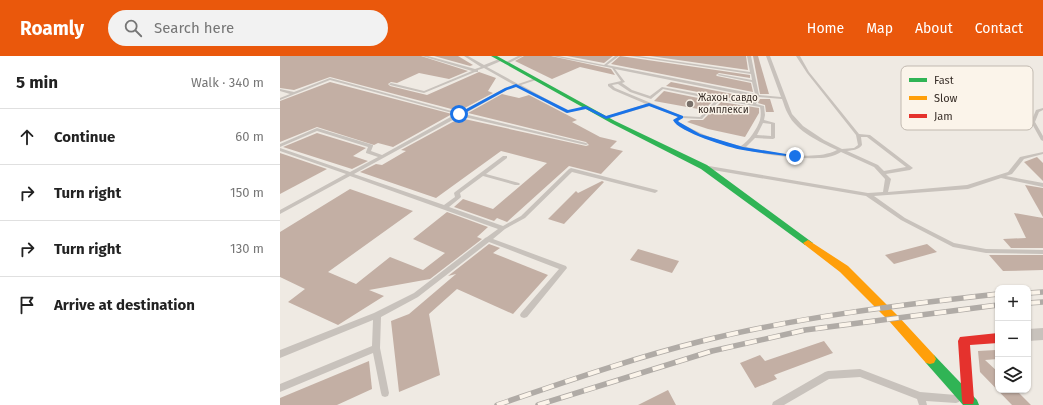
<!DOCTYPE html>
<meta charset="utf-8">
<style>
:root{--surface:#fff;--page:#f2f2f2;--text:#222;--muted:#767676;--line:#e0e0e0;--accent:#ea580c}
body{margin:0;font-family:"Fira Sans",sans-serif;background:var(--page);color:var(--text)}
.controls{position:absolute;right:12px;bottom:12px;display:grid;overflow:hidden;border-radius:8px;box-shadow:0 1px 3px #0004}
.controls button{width:36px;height:36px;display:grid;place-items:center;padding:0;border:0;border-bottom:1px solid var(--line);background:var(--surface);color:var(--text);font:20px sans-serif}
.stop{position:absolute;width:12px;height:12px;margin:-9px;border:3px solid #1a73e8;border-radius:50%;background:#fff}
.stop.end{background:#1a73e8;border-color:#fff;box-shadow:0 1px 4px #0008}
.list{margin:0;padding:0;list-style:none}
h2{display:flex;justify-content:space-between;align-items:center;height:52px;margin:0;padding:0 16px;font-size:17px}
h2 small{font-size:13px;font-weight:400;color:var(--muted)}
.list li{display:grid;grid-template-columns:26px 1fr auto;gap:12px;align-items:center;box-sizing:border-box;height:56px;padding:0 16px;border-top:1px solid var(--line)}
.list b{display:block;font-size:15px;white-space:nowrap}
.list em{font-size:13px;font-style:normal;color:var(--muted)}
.icon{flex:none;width:22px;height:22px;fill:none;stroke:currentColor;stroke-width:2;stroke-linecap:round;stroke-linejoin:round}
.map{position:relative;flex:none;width:763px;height:349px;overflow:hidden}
header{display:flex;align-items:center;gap:24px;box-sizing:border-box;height:56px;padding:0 20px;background:var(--accent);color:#fff}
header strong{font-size:19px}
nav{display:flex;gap:22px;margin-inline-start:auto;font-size:14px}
.search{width:280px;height:36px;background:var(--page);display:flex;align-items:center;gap:10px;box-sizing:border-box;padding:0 14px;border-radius:22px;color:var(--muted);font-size:15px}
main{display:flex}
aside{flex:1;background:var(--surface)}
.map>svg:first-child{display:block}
</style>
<header>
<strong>Roamly</strong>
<div class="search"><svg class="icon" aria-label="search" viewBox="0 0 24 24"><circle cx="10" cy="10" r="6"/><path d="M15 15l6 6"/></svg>Search here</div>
<nav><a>Home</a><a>Map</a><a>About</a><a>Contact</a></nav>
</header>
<main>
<aside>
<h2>5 min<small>Walk · 340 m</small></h2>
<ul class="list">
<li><svg class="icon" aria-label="ahead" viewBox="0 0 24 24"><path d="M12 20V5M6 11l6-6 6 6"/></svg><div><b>Continue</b></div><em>60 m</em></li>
<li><svg class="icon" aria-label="right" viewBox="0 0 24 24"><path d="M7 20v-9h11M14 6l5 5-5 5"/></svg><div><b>Turn right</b></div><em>150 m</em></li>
<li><svg class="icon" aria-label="right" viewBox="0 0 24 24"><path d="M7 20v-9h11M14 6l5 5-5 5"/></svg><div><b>Turn right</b></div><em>130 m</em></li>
<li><svg class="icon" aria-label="arrive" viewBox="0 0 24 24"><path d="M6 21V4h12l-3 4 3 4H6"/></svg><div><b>Arrive at destination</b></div></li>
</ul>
</aside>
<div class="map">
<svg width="763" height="349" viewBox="0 0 763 349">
<rect width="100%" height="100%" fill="#efeae3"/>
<g fill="#c3afa4">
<polygon points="0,0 141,0 188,15 169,23 139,17 117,27 111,26 108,28 110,30 147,39 199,16 216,22 208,35 213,37 179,55 50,21 14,34 0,32"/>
<polygon points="154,0 178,0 193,9 190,10"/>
<polygon points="244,0 271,0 331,13 335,19 300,11 272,23 235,5"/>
<polygon points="287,0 333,0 324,7"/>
<polygon points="340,0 470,19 470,22 439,17 436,19 437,20 471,27 473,36 331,8"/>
<polygon points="370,0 466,0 468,14"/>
<polygon points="473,0 478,0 489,38 480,38"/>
<polygon points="50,26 172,58 113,91 98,87 94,89 37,71 0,86 0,45"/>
<polygon points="391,26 473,42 471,46 386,30"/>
<polygon points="384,35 433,45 424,54 374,45"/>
<polygon points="222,38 239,42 249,39 297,64 292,66 320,81 337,85 330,92 343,95 321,118 289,110 227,166 217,162 214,165 174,151 183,143 213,153 267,107 221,95 156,142 80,116 96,108 102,109 126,95 121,94 180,62 306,90 309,89 306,86 188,57"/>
<polygon points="480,43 490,43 494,56 486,56 485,49 478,47"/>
<polygon points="441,46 479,52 479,57 465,81 428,73 407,66 411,64 423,64"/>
<polygon points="37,77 86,92 73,100 88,105 72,113 3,91"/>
<polygon points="0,97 47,113 0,138"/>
<polygon points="757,101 763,107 763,125 744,106"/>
<polygon points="322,125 324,126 284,168 268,163 296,135 298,137"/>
<polygon points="745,129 763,132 763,161 750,138"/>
<polygon points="70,133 133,155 48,216 76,228 110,201 143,214 165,197 133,183 167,156 208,171 197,181 202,183 150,223 89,234 104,240 58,269 8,246 25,233 0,221 0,176"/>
<polygon points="734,157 763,162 763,192 731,192 723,183 746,182"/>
<polygon points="209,188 220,192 213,197 268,219 233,258 177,233 149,258 160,319 119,336 111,265 129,258 176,218 168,220"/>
<polygon points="647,188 657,196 614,208 605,199"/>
<polygon points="358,193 399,205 392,217 350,204"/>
<polygon points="709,199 763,199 763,214 723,215"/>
<polygon points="544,285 553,297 494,319 497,323 475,332 460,307 480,299 485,305"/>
<polygon points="716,294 718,296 718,303 705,304 718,316 718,334 736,334 751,349 732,349 700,316 698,295"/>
<polygon points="89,305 92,333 57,349 0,349 0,342"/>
<polygon points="388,334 396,349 358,349"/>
</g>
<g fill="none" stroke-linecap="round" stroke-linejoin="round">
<g fill="#c8c2bc" fill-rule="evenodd">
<polygon points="142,0 148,0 195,13 201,11 184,0 188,0 204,9 219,3 221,3 221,5 207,11 238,28 256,22 256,24 241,29 288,55 306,50 308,51 286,57 237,30 227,34 184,58 306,87 308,88 306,89 180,60 74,118 164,149 175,141 174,137 175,136 223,100 227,100 227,102 206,118 239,127 240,128 239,129 235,129 203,120 180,137 181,141 180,142 169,151 223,170 241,160 289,113 291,112 377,134 378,135 375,137 292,116 245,162 225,173 213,183 286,210 287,212 247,261 244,262 241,261 240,259 241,257 279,213 209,186 138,241 101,261 100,292 109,337 108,340 105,341 102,340 101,337 93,297 0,336 0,328 92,290 93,264 0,302 0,294 94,257 134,237 204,183 205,182 207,181 218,173 162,153 70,120 0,158 0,154 66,118 0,95 0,92 70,116 98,101 86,97 86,96 88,91 37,75 0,91 0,88 37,72 93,89 93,90 91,95 102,99 176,58 50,24 0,44 0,42 10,38 0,35 0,33 14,36 50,22 179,57 225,32 234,29 204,12 198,14 198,16 195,16 144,37 110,29 109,28 111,27 144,35 192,15"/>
<polygon points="238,0 243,0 227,8 224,7"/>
<path d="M272,0H279L324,9L335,0H339L327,9L475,38L472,26L437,19L439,18L472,24L471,18L350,0H359L470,16L467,0H471L479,39L501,41L486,0H490L512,58L523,70L544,84L562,93L574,92L578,89L576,79L527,17L516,0H520L529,16L579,78L590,79L633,112L630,114L606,118L611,123L608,136L687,129L728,116L740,101L763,96V98L744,103L732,118L726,120L763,127V131L721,122L688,133L594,140L625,162L674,187L706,193L763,194V198L706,197L673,191L621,164L586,140L427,113L426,112L429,110L588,137L603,136L605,123L594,111L561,96C554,100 547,102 538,102C523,103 507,101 492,99C463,94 434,88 408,75C402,72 396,70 394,64L398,61L370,50L326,63H324V61L366,48L333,34L328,30V28L341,25L332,12ZM335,13L475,41L472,48L382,31L370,40L352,34L342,27L345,26ZM338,28L350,36L371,43L383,33L436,44L420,61L402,60L335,32L332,29ZM479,41L502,43C504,48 505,53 508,58C517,76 540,86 557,94C534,106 491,96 466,91L475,82L493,83L495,82V67L484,64L485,59L484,50L476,48ZM440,44L480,51C481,55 481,60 480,64C477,73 469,85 461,90C439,85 419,78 399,66L398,64L402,62L422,63ZM483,67L491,68V80L477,79ZM581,81H587L626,111L604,115L598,109L567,95C574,94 578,94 582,89Z"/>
<polygon points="763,52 763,54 759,56 755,66 763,80 763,85 761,84 751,66 756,54"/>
<polygon points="580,313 640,336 676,339 679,340 680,343 679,346 676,347 646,345 647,349 639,349 637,343 580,321 549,323 504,349 492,349 493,346 545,316 548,315"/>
</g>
<polygon fill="#c8c2bc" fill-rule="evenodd" points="763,272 763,284 748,285 748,273"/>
<g fill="#30b455" fill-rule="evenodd">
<polygon points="211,0 217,0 335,65 427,109 533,187 531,189 525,189 421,113 331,67"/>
<polygon points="650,298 654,299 697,344 699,349 683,349 646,307 644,303 646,299"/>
</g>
<polygon fill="#ff9f0a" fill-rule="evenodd" points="528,184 568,210 618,260 654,299 656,303 654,307 650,308 646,307 610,266 560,216 525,189 523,187"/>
<polygon fill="#e5322d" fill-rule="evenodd" points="718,277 718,287 690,289 694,344 693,348 683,348 682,344 678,285 680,281"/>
<defs>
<g id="rail">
<polyline points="748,237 763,236"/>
<polyline points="748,247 763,246"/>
<path d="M217,349C285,326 353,302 422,285C519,261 619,249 718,238"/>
<polyline points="258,349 432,295 525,274 718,249"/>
</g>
</defs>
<use href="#rail" stroke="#b0aba6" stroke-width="5.5"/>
<use href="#rail" stroke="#fbf4ea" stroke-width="4" stroke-dasharray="12" stroke-linecap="butt"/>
</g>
<path fill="#1a73e8" d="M236,28L288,54L306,50L326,60L369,47L403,60V62L398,65L399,66L420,78L463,91L518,100L515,101C498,99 480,97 463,94C450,92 398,76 393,64L398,61L369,50L326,63L306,53L287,57L236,31L227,34L181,59L177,58L225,32Z"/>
<circle fill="#79706a" stroke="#fbf4ea" stroke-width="1.5" cx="410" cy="48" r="4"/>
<g text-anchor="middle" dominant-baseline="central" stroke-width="3" stroke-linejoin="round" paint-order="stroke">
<g font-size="10" fill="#392f29" stroke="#fbf4ea" text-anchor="start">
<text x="418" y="42">Жахон савдо<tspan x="418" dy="12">комплекси</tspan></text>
</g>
</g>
<rect x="621" y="10" width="132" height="64" rx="6" fill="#fbf4ea" stroke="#c1b9b0" stroke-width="1"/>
<rect x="629" y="22" width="18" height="4" fill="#30b455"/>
<rect x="629" y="40" width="18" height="4" fill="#ff9f0a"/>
<rect x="629" y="58" width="18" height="4" fill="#e5322d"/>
<g font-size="11" fill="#392f29">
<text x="654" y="28">Fast</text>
<text x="654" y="46">Slow</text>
<text x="654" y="64">Jam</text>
</g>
</svg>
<div class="controls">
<button>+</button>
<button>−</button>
<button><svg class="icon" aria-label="layers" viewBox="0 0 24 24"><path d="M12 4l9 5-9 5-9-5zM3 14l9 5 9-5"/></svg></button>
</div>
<div class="stop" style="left:179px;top:58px"></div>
<div class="stop end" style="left:515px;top:100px"></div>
</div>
</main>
